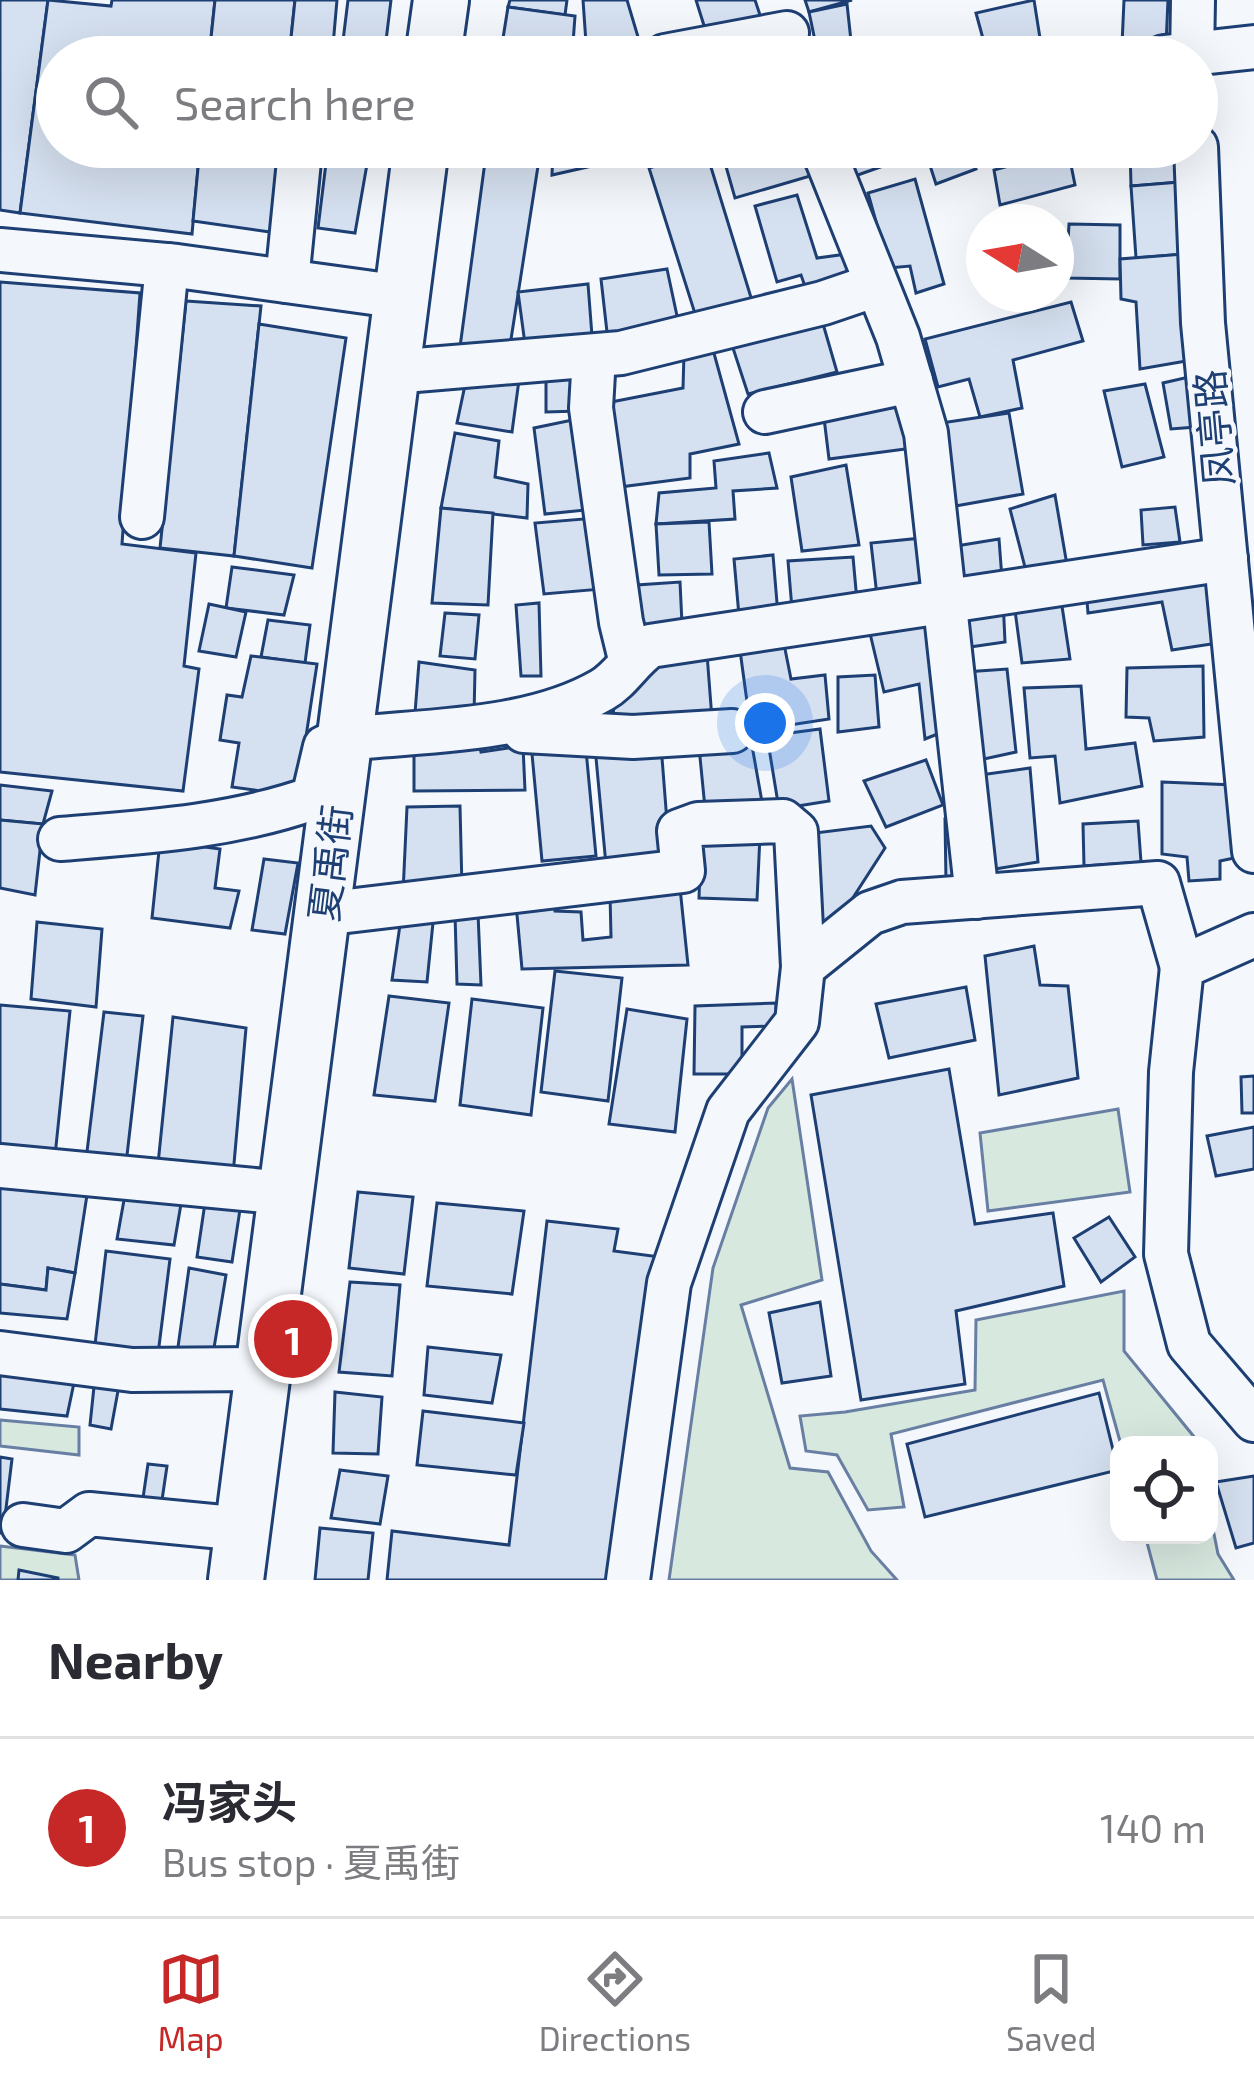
<!DOCTYPE html>
<meta charset="utf-8">
<style>
:root{--surface:#fff;--page:#f2f2f3;--text:#2b2b33;--muted:#7c7c81;--line:#e1e1e2;--accent:#c62828}
body{margin:0;font-family:"Exo 2","Noto Sans SC",sans-serif;background:var(--page);color:var(--text)}
.controls{position:absolute;right:36px;bottom:36px;display:grid;overflow:hidden;border-radius:24px;box-shadow:0 12px 48px #0002}
.controls button{width:108px;height:108px;display:grid;place-items:center;padding:0;border:0;border-bottom:3px solid var(--line);background:var(--surface);color:var(--text);font:60px sans-serif}
.compass{position:absolute;left:966px;top:204px;width:108px;height:108px;border-radius:50%;background:var(--surface);box-shadow:0 12px 48px #0002;rotate:281deg}
.you{position:absolute;left:765px;top:723px;width:42px;height:42px;margin:-30px;border:9px solid #fff;border-radius:50%;background:#1a73e8;box-shadow:0 0 0 18px #1a73e833}
.badge{display:grid;place-items:center;width:78px;height:78px;border-radius:50%;background:var(--accent);color:#fff;font-size:39px;font-weight:700}
.pin{position:absolute;translate:-50% -50%;border:6px solid #fff;box-shadow:0 3px 12px #0006}
.list{margin:0;padding:0;list-style:none}
h2{display:flex;justify-content:space-between;align-items:center;height:156px;margin:0;padding:0 48px;font-size:51px}
h2 small{font-size:39px;font-weight:400;color:var(--muted)}
.list li{display:grid;grid-template-columns:78px 1fr auto;gap:36px;align-items:center;box-sizing:border-box;height:180px;padding:0 48px;border-top:3px solid var(--line)}
.list b{display:block;font-size:45px;white-space:nowrap}
.list p{margin:0;font-size:39px;white-space:nowrap;color:var(--muted)}
.list em{font-size:39px;font-style:normal;color:var(--muted)}
.icon{flex:none;width:66px;height:66px;fill:none;stroke:currentColor;stroke-width:2;stroke-linecap:round;stroke-linejoin:round}
.map{position:relative;flex:none;width:1254px;height:1580px;overflow:hidden}
.search{position:absolute;background:var(--surface);box-shadow:0 12px 48px #0002;left:36px;right:36px;top:36px;height:132px;display:flex;align-items:center;gap:30px;box-sizing:border-box;padding:0 42px;border-radius:66px;color:var(--muted);font-size:45px}
.sheet{height:336px;background:var(--surface)}
nav{display:flex;justify-content:space-around;align-items:center;box-sizing:border-box;height:168px;border-top:3px solid var(--line);background:var(--surface);font-size:33px;color:var(--muted)}
nav a{display:grid;justify-items:center;gap:6px}
nav .on{color:var(--accent)}
.map>svg:first-child{display:block}
</style>
<div class="map">
<svg width="1254" height="1580" viewBox="0 0 1254 1580">
<rect width="100%" height="100%" fill="#f4f7fb"/>
<g fill="#d7e8df" stroke="#687fa3" stroke-width="3">
<polygon points="792,1079 822,1280 741,1305 790,1468 828,1472 871,1551 897,1580 669,1580 713,1268 768,1108"/>
<polygon points="1118,1109 1130,1192 988,1211 980,1133"/>
<polygon points="1124,1291 1124,1351 1195,1438 1196,1445 1121,1445 1103,1380 891,1434 904,1507 868,1510 837,1455 806,1451 800,1416 845,1412 975,1390 976,1320"/>
<polygon points="0,1420 79,1427 79,1455 0,1446"/>
<polygon points="1209,1509 1218,1554 1234,1580 1157,1580 1145,1535 1209,1535"/>
<polygon points="0,1546 75,1555 79,1580 0,1580"/>
</g>
<g fill="#d5e0f0" stroke="#1d3f73" stroke-width="3">
<polygon points="0,0 48,0 20,213 0,210"/>
<polygon points="48,0 111,6 112,0 215,0 209,57 57,57 57,147 200,147 192,234 20,213"/>
<polygon points="215,0 295,0 289,57 209,57"/>
<polygon points="295,0 337,0 332,57 289,57"/>
<polygon points="348,0 391,0 384,57 341,57"/>
<polygon points="510,0 567,0 565,15 508,7"/>
<polygon points="583,0 627,0 644,57 587,57"/>
<polygon points="696,0 755,0 761,18 707,35"/>
<polygon points="805,0 852,0 809,12"/>
<polygon points="1034,0 1042,51 988,57 976,13"/>
<polygon points="1124,0 1168,0 1166,45 1122,45"/>
<polygon points="847,4 852,50 818,55 809,12"/>
<polygon points="508,7 575,16 572,57 500,57"/>
<polygon points="885,44 888,57 818,55 852,50"/>
<polygon points="200,147 279,147 270,232 193,221"/>
<polygon points="328,147 370,147 355,233 318,228"/>
<polygon points="487,147 541,147 509,352 460,347"/>
<polygon points="553,147 676,147 552,175"/>
<polygon points="758,147 810,147 817,174 735,198 723,156"/>
<polygon points="847,147 881,147 886,165 855,176"/>
<polygon points="924,147 971,147 976,169 936,184"/>
<polygon points="994,147 1039,147 1042,157 1001,168"/>
<polygon points="1130,147 1177,147 1180,182 1131,186"/>
<polygon points="1068,150 1075,185 1000,205 994,170"/>
<polygon points="706,151 753,304 697,320 649,168"/>
<polygon points="915,179 944,284 916,293 910,266 889,268 868,193"/>
<polygon points="1180,182 1184,254 1136,258 1131,186"/>
<polygon points="797,195 817,258 847,254 855,279 807,292 801,275 777,282 755,206"/>
<polygon points="1069,224 1120,225 1120,279 1066,278"/>
<polygon points="1184,254 1192,360 1140,369 1136,302 1121,299 1120,259"/>
<polygon points="667,269 680,330 608,341 601,279"/>
<polygon points="0,282 140,293 122,544 196,553 184,666 199,669 183,791 0,772"/>
<polygon points="588,284 592,336 525,344 518,292"/>
<polygon points="186,301 261,306 234,556 160,548"/>
<polygon points="1071,302 1083,341 1013,360 1022,408 980,417 969,379 938,387 925,339"/>
<polygon points="819,310 837,372 748,394 731,342"/>
<polygon points="259,324 346,338 312,568 234,556"/>
<polygon points="712,346 739,444 690,454 690,478 612,488 601,404 683,388 684,353"/>
<polygon points="581,367 579,411 546,412 546,369"/>
<polygon points="468,371 519,380 512,432 457,423"/>
<polygon points="1193,376 1196,427 1171,429 1163,383"/>
<polygon points="1145,384 1164,457 1122,467 1104,391"/>
<polygon points="903,406 913,448 829,459 824,418"/>
<polygon points="1009,413 1023,494 950,507 941,423"/>
<polygon points="582,418 596,509 545,514 534,428"/>
<polygon points="455,433 499,441 495,477 528,484 527,518 441,508"/>
<polygon points="769,453 777,488 733,491 735,519 656,524 659,493 716,488 714,461"/>
<polygon points="846,465 859,545 802,551 791,477"/>
<polygon points="1055,495 1067,565 1026,571 1010,509"/>
<polygon points="1175,507 1180,542 1143,545 1141,510"/>
<polygon points="441,508 493,513 488,605 432,603"/>
<polygon points="595,518 602,589 544,594 535,523"/>
<polygon points="709,522 712,574 659,575 656,524"/>
<polygon points="922,538 927,592 877,596 871,543"/>
<polygon points="999,539 1002,579 960,586 956,546"/>
<polygon points="773,555 778,615 739,616 734,559"/>
<polygon points="853,557 857,601 792,609 788,561"/>
<polygon points="232,567 294,575 284,615 226,608"/>
<polygon points="1206,572 1218,643 1172,650 1162,602 1088,613 1086,589"/>
<polygon points="680,582 682,624 638,626 637,585"/>
<polygon points="1060,593 1070,659 1022,663 1014,603"/>
<polygon points="1003,599 1005,642 970,647 967,606"/>
<polygon points="539,603 541,676 521,676 516,605"/>
<polygon points="209,604 246,612 236,657 199,651"/>
<polygon points="445,613 479,615 475,659 440,656"/>
<polygon points="923,616 945,731 925,739 919,684 884,692 868,625"/>
<polygon points="268,620 310,625 305,663 261,657"/>
<polygon points="783,639 791,679 825,675 829,719 751,731 739,643"/>
<polygon points="707,654 712,719 613,724 614,695 652,657"/>
<polygon points="251,656 317,664 297,796 232,787 239,743 220,740 227,695 242,697"/>
<polygon points="419,662 475,670 474,716 415,713"/>
<polygon points="1203,666 1204,737 1154,741 1149,718 1126,717 1127,668"/>
<polygon points="1007,669 1016,752 975,761 965,672"/>
<polygon points="875,675 879,727 838,732 838,677"/>
<polygon points="1081,686 1086,749 1135,743 1142,786 1060,803 1055,756 1030,758 1024,688"/>
<polygon points="820,729 829,801 779,809 767,736"/>
<polygon points="478,738 481,752 523,746 525,790 414,791 414,741"/>
<polygon points="751,740 762,802 705,808 699,747"/>
<polygon points="661,745 670,860 606,865 595,747"/>
<polygon points="586,750 596,856 542,861 532,754"/>
<polygon points="926,760 943,805 886,827 864,781"/>
<polygon points="1030,768 1038,862 989,870 980,775"/>
<polygon points="1162,782 1234,785 1234,858 1220,861 1220,879 1189,881 1187,857 1162,854"/>
<polygon points="0,785 52,791 43,824 0,820"/>
<polygon points="460,806 462,888 403,893 407,807"/>
<polygon points="945,819 959,820 962,878 946,881"/>
<polygon points="0,820 43,824 35,895 0,888"/>
<polygon points="1138,821 1141,862 1084,866 1083,824"/>
<polygon points="871,826 885,848 834,927 812,929 807,834"/>
<polygon points="701,835 760,835 757,900 699,898"/>
<polygon points="160,841 220,849 215,888 239,891 230,928 152,918"/>
<polygon points="264,859 298,863 285,934 252,930"/>
<polygon points="680,888 688,965 522,969 516,904 553,898 555,911 581,912 583,940 611,937 610,894"/>
<polygon points="402,911 434,913 427,982 392,980"/>
<polygon points="478,913 481,985 457,984 455,914"/>
<polygon points="37,922 102,929 96,1007 31,999"/>
<polygon points="1034,946 1040,985 1068,986 1078,1078 999,1095 985,956"/>
<polygon points="555,971 622,978 608,1101 541,1092"/>
<polygon points="966,987 975,1040 889,1058 876,1004"/>
<polygon points="389,996 449,1003 435,1101 374,1095"/>
<polygon points="472,999 543,1008 531,1115 460,1105"/>
<polygon points="776,1003 776,1026 742,1027 742,1074 694,1074 695,1006"/>
<polygon points="0,1005 70,1011 55,1156 0,1152"/>
<polygon points="627,1009 687,1019 675,1132 609,1124"/>
<polygon points="104,1012 143,1016 126,1164 86,1160"/>
<polygon points="173,1017 246,1028 233,1175 158,1164"/>
<polygon points="949,1069 975,1224 1053,1213 1064,1286 956,1311 965,1384 861,1400 811,1095"/>
<polygon points="1254,1076 1254,1113 1242,1113 1241,1077"/>
<polygon points="1254,1127 1254,1169 1216,1176 1207,1136"/>
<polygon points="0,1176 89,1182 75,1273 48,1268 46,1290 0,1284"/>
<polygon points="126,1189 182,1198 174,1245 117,1239"/>
<polygon points="358,1192 413,1197 404,1274 349,1268"/>
<polygon points="206,1196 241,1203 232,1262 197,1257"/>
<polygon points="437,1203 524,1211 512,1294 427,1286"/>
<polygon points="1109,1217 1135,1257 1101,1282 1074,1238"/>
<polygon points="547,1221 618,1229 614,1251 660,1257 617,1580 387,1580 392,1531 509,1545"/>
<polygon points="106,1251 170,1259 157,1362 94,1353"/>
<polygon points="48,1268 75,1273 67,1319 0,1313 0,1284 46,1290"/>
<polygon points="189,1268 226,1275 213,1354 178,1347"/>
<polygon points="350,1282 400,1285 392,1376 339,1372"/>
<polygon points="820,1302 831,1376 782,1383 769,1313"/>
<polygon points="428,1347 501,1355 492,1403 424,1395"/>
<polygon points="0,1366 75,1378 67,1416 0,1409"/>
<polygon points="95,1377 120,1380 111,1429 90,1425"/>
<polygon points="335,1392 382,1397 378,1454 333,1453"/>
<polygon points="1099,1393 1118,1470 925,1517 907,1444"/>
<polygon points="423,1411 524,1423 516,1475 417,1465"/>
<polygon points="0,1457 12,1459 3,1533 0,1533"/>
<polygon points="148,1464 167,1466 162,1500 143,1498"/>
<polygon points="340,1470 388,1476 380,1524 331,1518"/>
<polygon points="1254,1476 1254,1543 1236,1548 1216,1482"/>
<polygon points="320,1528 373,1533 368,1580 315,1580"/>
<polygon points="19,1570 58,1578 58,1580 18,1580"/>
</g>
<g fill="none" stroke-linecap="round" stroke-linejoin="round">
<defs>
<g id="minor">
<polyline points="665,56 787,33"/>
<polyline points="1164,57 1254,47"/>
<polyline points="1192,57 1193,0"/>
<polyline points="822,147 898,337 926,433 977,897"/>
<polyline points="1196,147 1203,323 1254,851"/>
<polyline points="0,250 177,266 402,297"/>
<polyline points="287,281 300,151"/>
<polyline points="594,356 591,408 621,622 630,659"/>
<polyline points="392,372 621,353 823,303 876,285"/>
<polyline points="765,412 911,381"/>
<polyline points="142,517 167,265"/>
<polyline points="524,731 633,737 732,731"/>
<path d="M60,839C146,832 231,827 313,798L325,747L345,739C428,730 529,732 602,690C620,680 631,659 650,646L1226,559"/>
<polyline points="322,914 683,871 679,831 698,824 783,821 796,832 803,967 797,1022 728,1111 669,1283 628,1580"/>
<polyline points="1254,935 1182,967 1171,1072 1166,1254 1189,1344 1254,1420"/>
<polyline points="803,967 870,913 902,902 1158,883 1182,967"/>
<polyline points="0,1166 286,1193"/>
<polyline points="0,1353 132,1370 263,1369"/>
<polyline points="23,1525 66,1531 89,1514 243,1529"/>
</g>
<g id="major">
<polyline points="433,57 441,0"/>
<polyline points="236,1580 421,147"/>
</g>
</defs>
<use href="#minor" stroke="#1d3f73" stroke-width="48"/>
<use href="#major" stroke="#1d3f73" stroke-width="60"/>
<use href="#minor" stroke="#f4f7fb" stroke-width="42"/>
<use href="#major" stroke="#f4f7fb" stroke-width="54"/>
</g>
<g text-anchor="middle" dominant-baseline="central" stroke-width="9" stroke-linejoin="round" paint-order="stroke">
<g font-size="39" fill="#1d3f73" stroke="#f4f7fb">
<text transform="translate(1213 428) rotate(-95)">凤亭路</text>
<text transform="translate(329 863) rotate(-83)">夏禹街</text>
</g>
</g>
</svg>
<div class="controls">
<button><svg class="icon" aria-label="locate" viewBox="0 0 24 24"><circle cx="12" cy="12" r="6"/><path d="M12 2v4M12 18v4M2 12h4M18 12h4"/></svg></button>
</div>
<svg class="compass" viewBox="-18 -18 36 36"><path d="M0-13l5 13h-10z" fill="#e53935"/><path d="M0 13l5-13h-10z" fill="#7c7c81"/></svg>
<div class="you"></div>
<div class="pin badge" style="left:293px;top:1339px">1</div>
<div class="search"><svg class="icon" aria-label="search" viewBox="0 0 24 24"><circle cx="10" cy="10" r="6"/><path d="M15 15l6 6"/></svg>Search here</div>
</div>
<section class="sheet">
<h2>Nearby<small></small></h2>
<ul class="list">
<li><span class="badge">1</span><div><b>冯家头</b><p>Bus stop · 夏禹街</p></div><em>140 m</em></li>
</ul>
</section>
<nav>
<a class="on"><svg class="icon" aria-label="map" viewBox="0 0 24 24"><path d="M3 6l6-2 6 2 6-2v14l-6 2-6-2-6 2zM9 4v14M15 6v14"/></svg>Map</a>
<a><svg class="icon" aria-label="directions" viewBox="0 0 24 24"><path d="M12 3l9 9-9 9-9-9zM9 14v-3h6M13 9l2 2-2 2"/></svg>Directions</a>
<a><svg class="icon" aria-label="saved" viewBox="0 0 24 24"><path d="M7 4h10v16l-5-4-5 4z"/></svg>Saved</a>
</nav>
